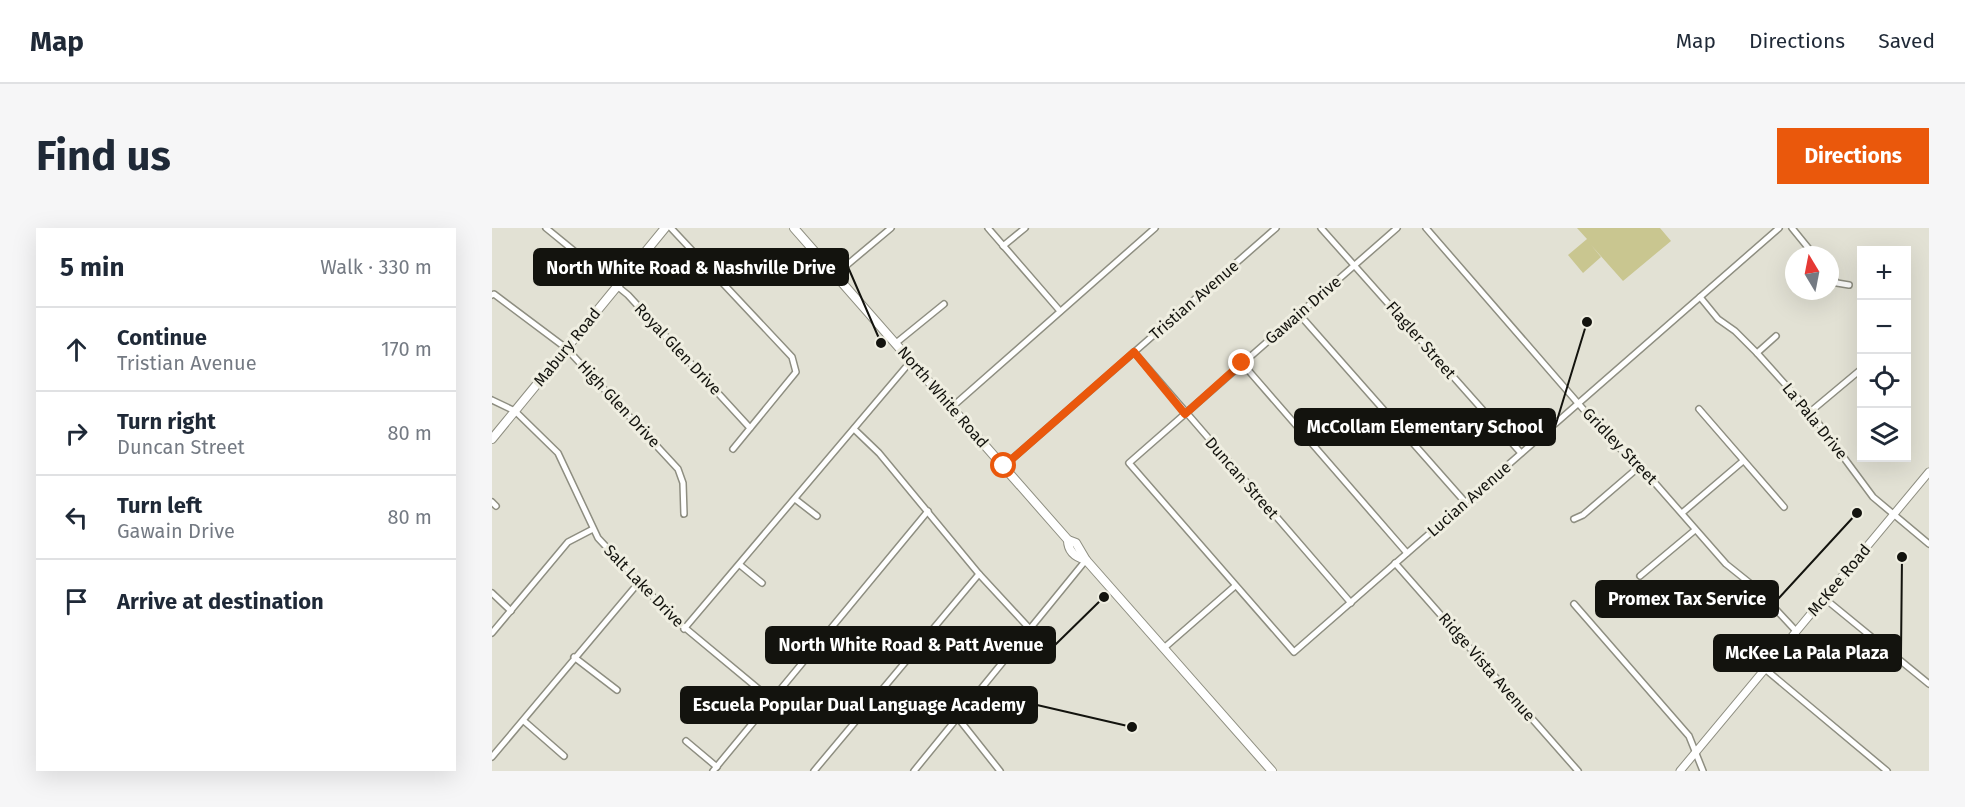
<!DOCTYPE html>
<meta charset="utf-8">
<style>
:root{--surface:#fff;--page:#f6f6f7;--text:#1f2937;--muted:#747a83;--line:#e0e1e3;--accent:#ea580c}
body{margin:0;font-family:"Fira Sans",sans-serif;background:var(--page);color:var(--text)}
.controls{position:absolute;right:18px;top:18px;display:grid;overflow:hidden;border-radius:0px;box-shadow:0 6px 24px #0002}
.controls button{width:54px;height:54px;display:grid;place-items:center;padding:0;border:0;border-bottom:2px solid var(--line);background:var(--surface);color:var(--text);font:30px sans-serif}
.compass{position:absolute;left:1293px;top:18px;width:54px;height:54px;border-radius:50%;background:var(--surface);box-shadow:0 6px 24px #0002;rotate:350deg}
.stop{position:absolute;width:18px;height:18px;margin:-14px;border:4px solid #ea580c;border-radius:50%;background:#fff}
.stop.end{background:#ea580c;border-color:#fff;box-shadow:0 2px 6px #0008}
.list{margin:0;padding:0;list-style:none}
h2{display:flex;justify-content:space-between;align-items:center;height:78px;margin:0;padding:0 24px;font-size:26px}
h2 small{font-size:20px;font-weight:400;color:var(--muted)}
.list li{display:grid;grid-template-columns:39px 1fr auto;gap:18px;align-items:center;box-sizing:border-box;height:84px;padding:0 24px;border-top:2px solid var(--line)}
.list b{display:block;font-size:22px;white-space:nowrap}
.list p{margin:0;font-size:20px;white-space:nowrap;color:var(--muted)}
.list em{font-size:20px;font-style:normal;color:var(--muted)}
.icon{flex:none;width:33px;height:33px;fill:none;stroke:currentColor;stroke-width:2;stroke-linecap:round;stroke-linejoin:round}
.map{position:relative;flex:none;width:1437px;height:543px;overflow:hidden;border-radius:0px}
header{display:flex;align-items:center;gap:36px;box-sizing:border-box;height:84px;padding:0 30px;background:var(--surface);border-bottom:2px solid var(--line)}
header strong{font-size:28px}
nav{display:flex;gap:33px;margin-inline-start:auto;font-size:21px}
.intro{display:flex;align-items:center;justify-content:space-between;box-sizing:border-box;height:144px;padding:0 36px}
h1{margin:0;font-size:42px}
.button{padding:15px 27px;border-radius:0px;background:var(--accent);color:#fff;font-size:21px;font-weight:700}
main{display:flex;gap:36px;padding:0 36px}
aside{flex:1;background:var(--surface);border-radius:0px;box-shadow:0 6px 24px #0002}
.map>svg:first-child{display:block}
</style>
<header>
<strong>Map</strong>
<nav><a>Map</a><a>Directions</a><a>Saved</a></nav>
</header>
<div class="intro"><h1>Find us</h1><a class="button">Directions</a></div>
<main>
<aside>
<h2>5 min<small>Walk · 330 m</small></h2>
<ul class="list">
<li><svg class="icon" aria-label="ahead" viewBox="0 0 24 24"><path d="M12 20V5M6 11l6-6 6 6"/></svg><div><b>Continue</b><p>Tristian Avenue</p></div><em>170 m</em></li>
<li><svg class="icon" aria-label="right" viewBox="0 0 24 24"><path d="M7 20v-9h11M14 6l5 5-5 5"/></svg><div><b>Turn right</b><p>Duncan Street</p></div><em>80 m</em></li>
<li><svg class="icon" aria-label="left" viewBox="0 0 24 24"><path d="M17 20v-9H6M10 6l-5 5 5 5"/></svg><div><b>Turn left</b><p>Gawain Drive</p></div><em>80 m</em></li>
<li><svg class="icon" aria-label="arrive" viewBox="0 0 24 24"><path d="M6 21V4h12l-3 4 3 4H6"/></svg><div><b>Arrive at destination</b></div></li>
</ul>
</aside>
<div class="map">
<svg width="1437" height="543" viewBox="0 0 1437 543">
<rect width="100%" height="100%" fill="#e2e1d4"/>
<polygon fill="#c9c690" points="1085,0 1168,0 1179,13 1131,53 1099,17 1109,29 1091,45 1076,27 1095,11"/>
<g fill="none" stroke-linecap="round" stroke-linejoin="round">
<defs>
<g id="minor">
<polyline points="54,0 136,67 258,200"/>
<polyline points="179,0 300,129 304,144 241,221"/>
<polyline points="496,0 568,83"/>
<polyline points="829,0 1029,225"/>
<polyline points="905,0 637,235 802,424 1287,0"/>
<polyline points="934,0 1118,212 1148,238 1234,336 1264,360 1304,403"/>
<polyline points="1300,0 1322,27"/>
<polyline points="511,18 533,0"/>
<polyline points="343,47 399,0"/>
<polyline points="1338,47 1345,55 1357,57"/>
<polyline points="0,67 2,66 74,120 186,241 191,255 192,286"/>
<polyline points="1208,69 1226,91 1243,103 1265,125 1318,184 1381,269 1437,316"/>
<polyline points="807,86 973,274"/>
<polyline points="404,115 452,76"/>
<polyline points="642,124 859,375"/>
<polyline points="1265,125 1284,108"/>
<polyline points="750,135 915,325"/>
<polyline points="0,172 23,183 66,225 106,310 180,389 281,473"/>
<polyline points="460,179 663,0"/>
<polyline points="1207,181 1292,279"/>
<polyline points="1318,184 1367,143"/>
<polyline points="362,201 387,225 487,346 537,400"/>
<polyline points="512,238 784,0"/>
<polyline points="303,271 325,288"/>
<polyline points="0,274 4,278"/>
<polyline points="1190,285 1251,233"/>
<polyline points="1082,291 1091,287 1148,238"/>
<polyline points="903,335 1086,543"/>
<polyline points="248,337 270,355"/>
<polyline points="1148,348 1203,302"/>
<polyline points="0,365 19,383"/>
<polyline points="1332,370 1437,456"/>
<polyline points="1082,376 1197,508 1211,543"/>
<polyline points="192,401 419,133"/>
<polyline points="0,405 76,314 101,301"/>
<polyline points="672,420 743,358"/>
<polyline points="82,429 125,462"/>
<polyline points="1273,441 1395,543"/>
<polyline points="466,490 508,543"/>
<polyline points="32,493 72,528"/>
<polyline points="194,513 225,539"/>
<polyline points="0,529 148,353"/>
<polyline points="221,543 436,283"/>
<polyline points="322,543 487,346"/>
<polyline points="422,543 594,332"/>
</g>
<polyline id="tertiary" points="1188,543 1437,244"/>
<g id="secondary">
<polyline points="302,0 576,312 584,315 594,332 780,543"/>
<polyline points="0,211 173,0"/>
<path d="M576,312C576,324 583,329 594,332"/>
</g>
</defs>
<use href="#minor" stroke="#8e8e81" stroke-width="8"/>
<use href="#tertiary" stroke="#8e8e81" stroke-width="9"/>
<use href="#secondary" stroke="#8e8e81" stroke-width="10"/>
<use href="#minor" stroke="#fff" stroke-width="5"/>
<use href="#tertiary" stroke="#fff" stroke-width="7"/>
<use href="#secondary" stroke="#fff" stroke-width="8"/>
</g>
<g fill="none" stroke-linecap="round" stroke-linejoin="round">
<polyline stroke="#ea580c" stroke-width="8" points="512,238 642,124 693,186 750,135"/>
</g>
<g text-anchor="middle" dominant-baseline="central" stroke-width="6" stroke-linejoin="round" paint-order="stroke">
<g font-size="16" fill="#13130e" stroke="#efeee1">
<text transform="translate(702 72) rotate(-41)">Tristian Avenue</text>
<text transform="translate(811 82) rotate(-41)">Gawain Drive</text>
<text transform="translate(929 112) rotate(49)">Flagler Street</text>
<text transform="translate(75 119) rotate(-51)">Mabury Road</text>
<text transform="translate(186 121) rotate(47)">Royal Glen Drive</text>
<text transform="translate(451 169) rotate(49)">North White Road</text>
<text transform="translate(127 176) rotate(47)">High Glen Drive</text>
<text transform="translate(1323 193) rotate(51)">La Pala Drive</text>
<text transform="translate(1128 218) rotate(46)">Gridley Street</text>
<text transform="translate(750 250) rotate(49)">Duncan Street</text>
<text transform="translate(977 271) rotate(-41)">Lucian Avenue</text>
<text transform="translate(1347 352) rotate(-50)">McKee Road</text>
<text transform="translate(152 358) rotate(46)">Salt Lake Drive</text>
<text transform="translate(995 439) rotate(49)">Ridge Vista Avenue</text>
</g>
</g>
<path fill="none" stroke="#13130e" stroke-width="2" d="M389 115L356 39M1095 94L1063 199M1365 285L1286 371M612 369L563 417M1410 329L1409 425M640 499L545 477"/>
<g fill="#13130e" stroke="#efeee1" stroke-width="2">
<circle cx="389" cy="115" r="6"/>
<circle cx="1095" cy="94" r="6"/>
<circle cx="1365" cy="285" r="6"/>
<circle cx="612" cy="369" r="6"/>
<circle cx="1410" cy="329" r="6"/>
<circle cx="640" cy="499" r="6"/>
</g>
<g fill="#13130e" stroke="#13130e" stroke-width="2">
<rect x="42" y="21" width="314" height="36" rx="6"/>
<rect x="803" y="181" width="260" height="36" rx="6"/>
<rect x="1104" y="353" width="182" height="36" rx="6"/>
<rect x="274" y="399" width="289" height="36" rx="6"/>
<rect x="1222" y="407" width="187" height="36" rx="6"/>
<rect x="189" y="459" width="356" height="36" rx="6"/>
</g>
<g font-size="18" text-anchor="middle" font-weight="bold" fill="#fff">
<text x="199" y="46">North White Road &amp; Nashville Drive</text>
<text x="933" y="205">McCollam Elementary School</text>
<text x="1195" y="377">Promex Tax Service</text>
<text x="419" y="423">North White Road &amp; Patt Avenue</text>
<text x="1315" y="431">McKee La Pala Plaza</text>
<text x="367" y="483">Escuela Popular Dual Language Academy</text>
</g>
</svg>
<div class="controls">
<button>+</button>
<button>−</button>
<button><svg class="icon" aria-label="locate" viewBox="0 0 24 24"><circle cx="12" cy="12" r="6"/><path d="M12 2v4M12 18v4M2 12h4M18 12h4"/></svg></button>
<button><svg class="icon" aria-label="layers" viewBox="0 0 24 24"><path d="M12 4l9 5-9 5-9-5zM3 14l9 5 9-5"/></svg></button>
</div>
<svg class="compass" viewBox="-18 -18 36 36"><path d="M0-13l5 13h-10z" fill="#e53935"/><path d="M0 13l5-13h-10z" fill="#747a83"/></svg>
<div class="stop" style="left:512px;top:238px"></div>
<div class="stop end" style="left:750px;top:135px"></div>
</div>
</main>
